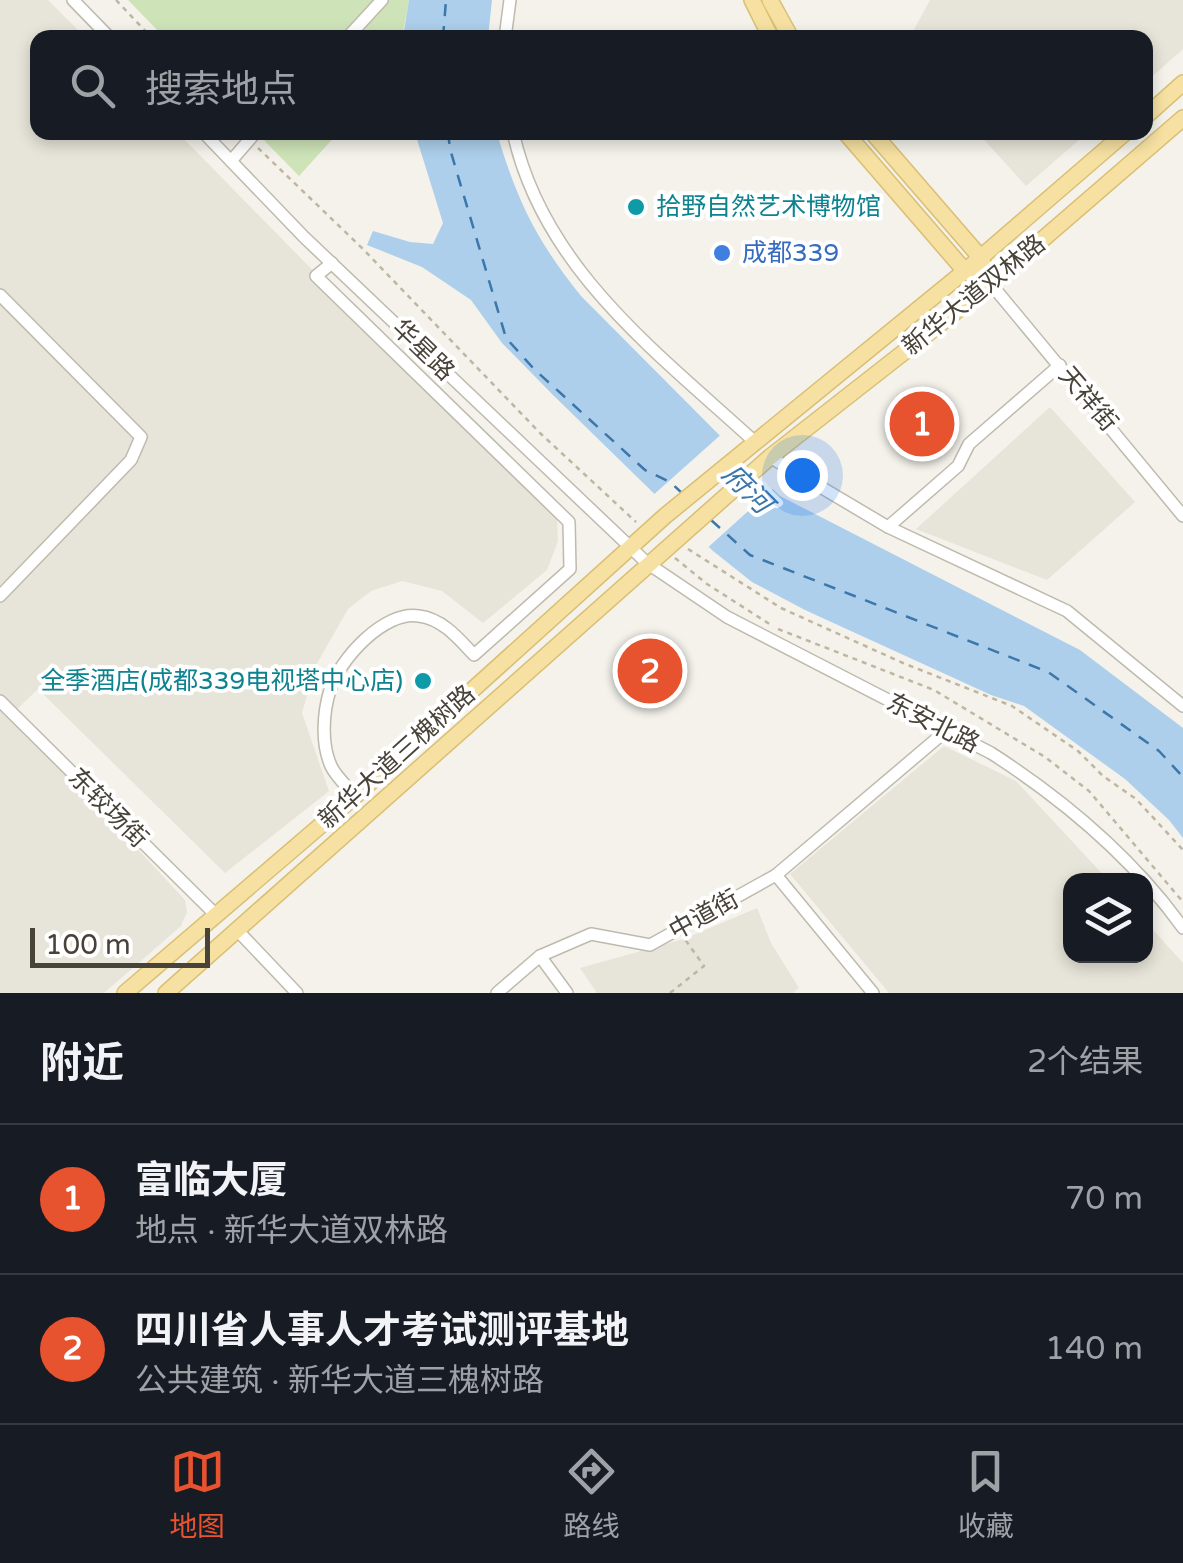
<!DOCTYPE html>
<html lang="zh">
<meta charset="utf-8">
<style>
:root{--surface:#171b24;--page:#242831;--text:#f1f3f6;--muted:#9ea1a6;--line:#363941;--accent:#e7522f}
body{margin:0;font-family:"Varela Round","Noto Sans SC",sans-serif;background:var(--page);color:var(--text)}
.controls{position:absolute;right:30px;bottom:30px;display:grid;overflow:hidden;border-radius:20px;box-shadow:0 5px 15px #0003}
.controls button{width:90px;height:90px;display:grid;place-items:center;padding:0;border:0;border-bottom:2px solid var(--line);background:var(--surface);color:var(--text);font:50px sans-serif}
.scale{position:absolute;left:30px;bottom:25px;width:180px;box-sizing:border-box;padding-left:10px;border:5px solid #484339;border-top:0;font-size:28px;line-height:35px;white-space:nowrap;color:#484339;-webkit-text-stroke:8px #fff;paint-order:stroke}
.you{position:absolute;left:802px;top:475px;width:35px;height:35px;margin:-25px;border:8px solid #fff;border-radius:50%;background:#1a73e8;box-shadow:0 0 0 15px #1a73e833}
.badge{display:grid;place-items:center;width:65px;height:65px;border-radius:50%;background:var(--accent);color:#fff;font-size:32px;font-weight:700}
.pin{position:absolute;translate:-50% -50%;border:5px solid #fff;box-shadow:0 2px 10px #0006}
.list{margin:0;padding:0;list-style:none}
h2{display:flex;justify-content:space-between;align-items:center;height:130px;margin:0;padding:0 40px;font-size:42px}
h2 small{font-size:32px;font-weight:400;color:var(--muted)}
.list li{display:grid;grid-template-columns:65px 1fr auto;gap:30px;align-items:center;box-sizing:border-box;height:150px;padding:0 40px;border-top:2px solid var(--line)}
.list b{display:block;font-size:38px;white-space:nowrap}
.list p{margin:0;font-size:32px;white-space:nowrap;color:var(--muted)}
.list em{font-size:32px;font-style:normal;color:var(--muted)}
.icon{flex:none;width:55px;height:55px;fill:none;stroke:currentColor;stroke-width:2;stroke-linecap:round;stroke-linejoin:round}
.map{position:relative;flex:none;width:1183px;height:993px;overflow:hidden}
.search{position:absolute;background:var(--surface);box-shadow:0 5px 15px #0003;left:30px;right:30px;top:30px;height:110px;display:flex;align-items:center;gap:25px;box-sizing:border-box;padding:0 35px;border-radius:20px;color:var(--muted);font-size:38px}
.sheet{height:430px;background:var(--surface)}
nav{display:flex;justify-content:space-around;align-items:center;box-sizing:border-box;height:140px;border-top:2px solid var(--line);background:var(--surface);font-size:28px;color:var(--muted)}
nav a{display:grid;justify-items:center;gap:5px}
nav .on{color:var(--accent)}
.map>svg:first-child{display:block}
</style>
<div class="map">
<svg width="1183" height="993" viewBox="0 0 1183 993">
<rect width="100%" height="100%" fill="#f4f2eb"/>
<g fill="#e7e4d9">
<polygon points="0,0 48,0 85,37 38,38 38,132 178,133 557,519 558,541 547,570 483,623 442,591 402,581 371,591 348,609 316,665 302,713 329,791 225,873 38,689 12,714 185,900 187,912 181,926 104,993 0,993"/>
<polygon points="930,0 1183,0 1183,49 1146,82 1146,38 910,37"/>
<polygon points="978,133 1087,133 1026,186"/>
<polygon points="1050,407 1135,502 1047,580 916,529"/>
<polygon points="944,746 1016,781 1108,880 1070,881 1070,956 1146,956 1146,922 1183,963 1183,993 889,993 790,874"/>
<polygon points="757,908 771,943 799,988 793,993 597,993 580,968 684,939"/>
</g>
<g fill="#cee4b8">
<polygon points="128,0 409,0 402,38 164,37"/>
<polygon points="257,133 338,133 299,176"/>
</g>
<g fill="#adcfeb">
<polygon points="409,0 492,0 488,37 403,37"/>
<path d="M415,133H497C517,201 536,240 581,296L780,496L1080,650L1183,728V838L1169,820L1125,779L1024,706L991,695L805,610L752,582L713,551L553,395L502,343L471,300L422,267L367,245L373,231L410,242L433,244L443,223Z"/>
</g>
<polygon fill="#f4f2eb" points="725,431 775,487 705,550 651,497"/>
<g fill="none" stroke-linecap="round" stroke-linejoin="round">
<g stroke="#3b77ab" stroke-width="2.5" stroke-dasharray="12 10" stroke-linecap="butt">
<polyline points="443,38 446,0"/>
<polyline points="448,132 450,149 506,338 534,369 645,470 670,482 683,494"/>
<polyline points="711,520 750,555 1048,672 1159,751 1183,777"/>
</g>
<defs>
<g id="minor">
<polyline points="73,0 110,38"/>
<polyline points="347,38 382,0"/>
<polyline points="505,38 510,0"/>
<path d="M203,132L304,237L647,563L727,617L991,753C1064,800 1132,857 1183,928"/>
<path d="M513,132C543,269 658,353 756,443"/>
<polyline points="231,161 256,132"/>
<path d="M332,263L316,276L569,522L570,569L474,655C459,639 443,619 419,616C384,610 339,660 330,690C323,713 321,744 331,766C336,777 348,787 355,796"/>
<polyline points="991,284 1183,516"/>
<polyline points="0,295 141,437 131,460 0,596"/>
<polyline points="770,457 888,527 1067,611 1183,706"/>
<polyline points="888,527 958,466 969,444 1060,365"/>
<polyline points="0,701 216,915"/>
<polyline points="776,875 873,993"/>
<polyline points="238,931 297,993"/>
<polyline points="540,956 567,993"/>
<polyline points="497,993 540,956 591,934 650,945 776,875 947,730"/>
</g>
<g id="major">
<polyline points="752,0 771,38"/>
<polyline points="770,0 791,38"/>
<polyline points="1146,116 1183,83"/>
<polyline points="845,132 965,271 991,284"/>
<polyline points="872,132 981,258 984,266"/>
<polyline points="125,993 355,796 665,516 965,271 1126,132"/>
<polyline points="166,993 770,457 991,284 1183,118"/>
</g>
</defs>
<use href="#minor" stroke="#bfbaae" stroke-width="14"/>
<use href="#major" stroke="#dabf73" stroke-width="18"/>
<g stroke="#bfb6a1" stroke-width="2.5" stroke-dasharray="5 5" stroke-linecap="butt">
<polyline points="116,0 152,38"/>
<polyline points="258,148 362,248 540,433 636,522"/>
<polyline points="688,549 781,608 903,663 1012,706 1078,751 1103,776 1136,799 1183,850"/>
<polyline points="675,558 707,584 771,625"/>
<polyline points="778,629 934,690 1045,757 1089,791 1183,902"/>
<polyline points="670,993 704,966 684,938"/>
</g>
<use href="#minor" stroke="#fff" stroke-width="11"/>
<use href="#major" stroke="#f6e1a2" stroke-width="15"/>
</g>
<g fill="#0f9aa8" stroke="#fff" stroke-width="4">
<circle cx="636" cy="207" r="10"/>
<circle cx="423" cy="681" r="10"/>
</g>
<circle fill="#3f7fe0" stroke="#fff" stroke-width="4" cx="722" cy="253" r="10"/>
<g text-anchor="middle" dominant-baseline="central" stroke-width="8" stroke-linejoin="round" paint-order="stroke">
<g font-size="25" fill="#0d838f" stroke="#fff" text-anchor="start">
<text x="656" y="207">拾野自然艺术博物馆</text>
<text x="403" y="681" text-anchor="end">全季酒店(成都339电视塔中心店)</text>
</g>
<g font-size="25" fill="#366cbe" stroke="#fff" text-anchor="start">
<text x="742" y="253">成都339</text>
</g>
<g font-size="25" fill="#484339" stroke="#fff">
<text transform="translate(974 295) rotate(-39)">新华大道双林路</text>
<text transform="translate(423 350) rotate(44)">华星路</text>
<text transform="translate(1088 399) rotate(50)">天祥街</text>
<text transform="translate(933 723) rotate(27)">东安北路</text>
<text transform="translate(397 757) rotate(-42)">新华大道三槐树路</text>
<text transform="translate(108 808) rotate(45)">东较场街</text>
<text transform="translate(704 915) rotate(-29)">中道街</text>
</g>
<g font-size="28" font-style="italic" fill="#3b77ab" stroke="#fff">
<text transform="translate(747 489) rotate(45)">府河</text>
</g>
</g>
</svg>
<div class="controls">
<button><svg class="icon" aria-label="layers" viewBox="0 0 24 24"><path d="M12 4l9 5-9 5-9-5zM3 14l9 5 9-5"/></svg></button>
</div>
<div class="scale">100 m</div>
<div class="you"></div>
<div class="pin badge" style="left:922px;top:424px">1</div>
<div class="pin badge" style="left:650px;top:671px">2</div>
<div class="search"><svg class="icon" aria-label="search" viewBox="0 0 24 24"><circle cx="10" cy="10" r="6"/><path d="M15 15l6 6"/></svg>搜索地点</div>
</div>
<section class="sheet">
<h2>附近<small>2个结果</small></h2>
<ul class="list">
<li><span class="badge">1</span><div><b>富临大厦</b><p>地点 · 新华大道双林路</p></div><em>70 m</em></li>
<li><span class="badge">2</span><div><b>四川省人事人才考试测评基地</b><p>公共建筑 · 新华大道三槐树路</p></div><em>140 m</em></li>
</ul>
</section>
<nav>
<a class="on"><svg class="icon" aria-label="map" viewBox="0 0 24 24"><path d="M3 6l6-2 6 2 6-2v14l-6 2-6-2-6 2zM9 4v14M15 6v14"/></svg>地图</a>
<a><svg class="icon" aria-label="directions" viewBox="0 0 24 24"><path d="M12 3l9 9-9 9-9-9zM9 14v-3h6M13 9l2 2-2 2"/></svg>路线</a>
<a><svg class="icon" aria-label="saved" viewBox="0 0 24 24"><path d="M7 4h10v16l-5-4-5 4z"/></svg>收藏</a>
</nav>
